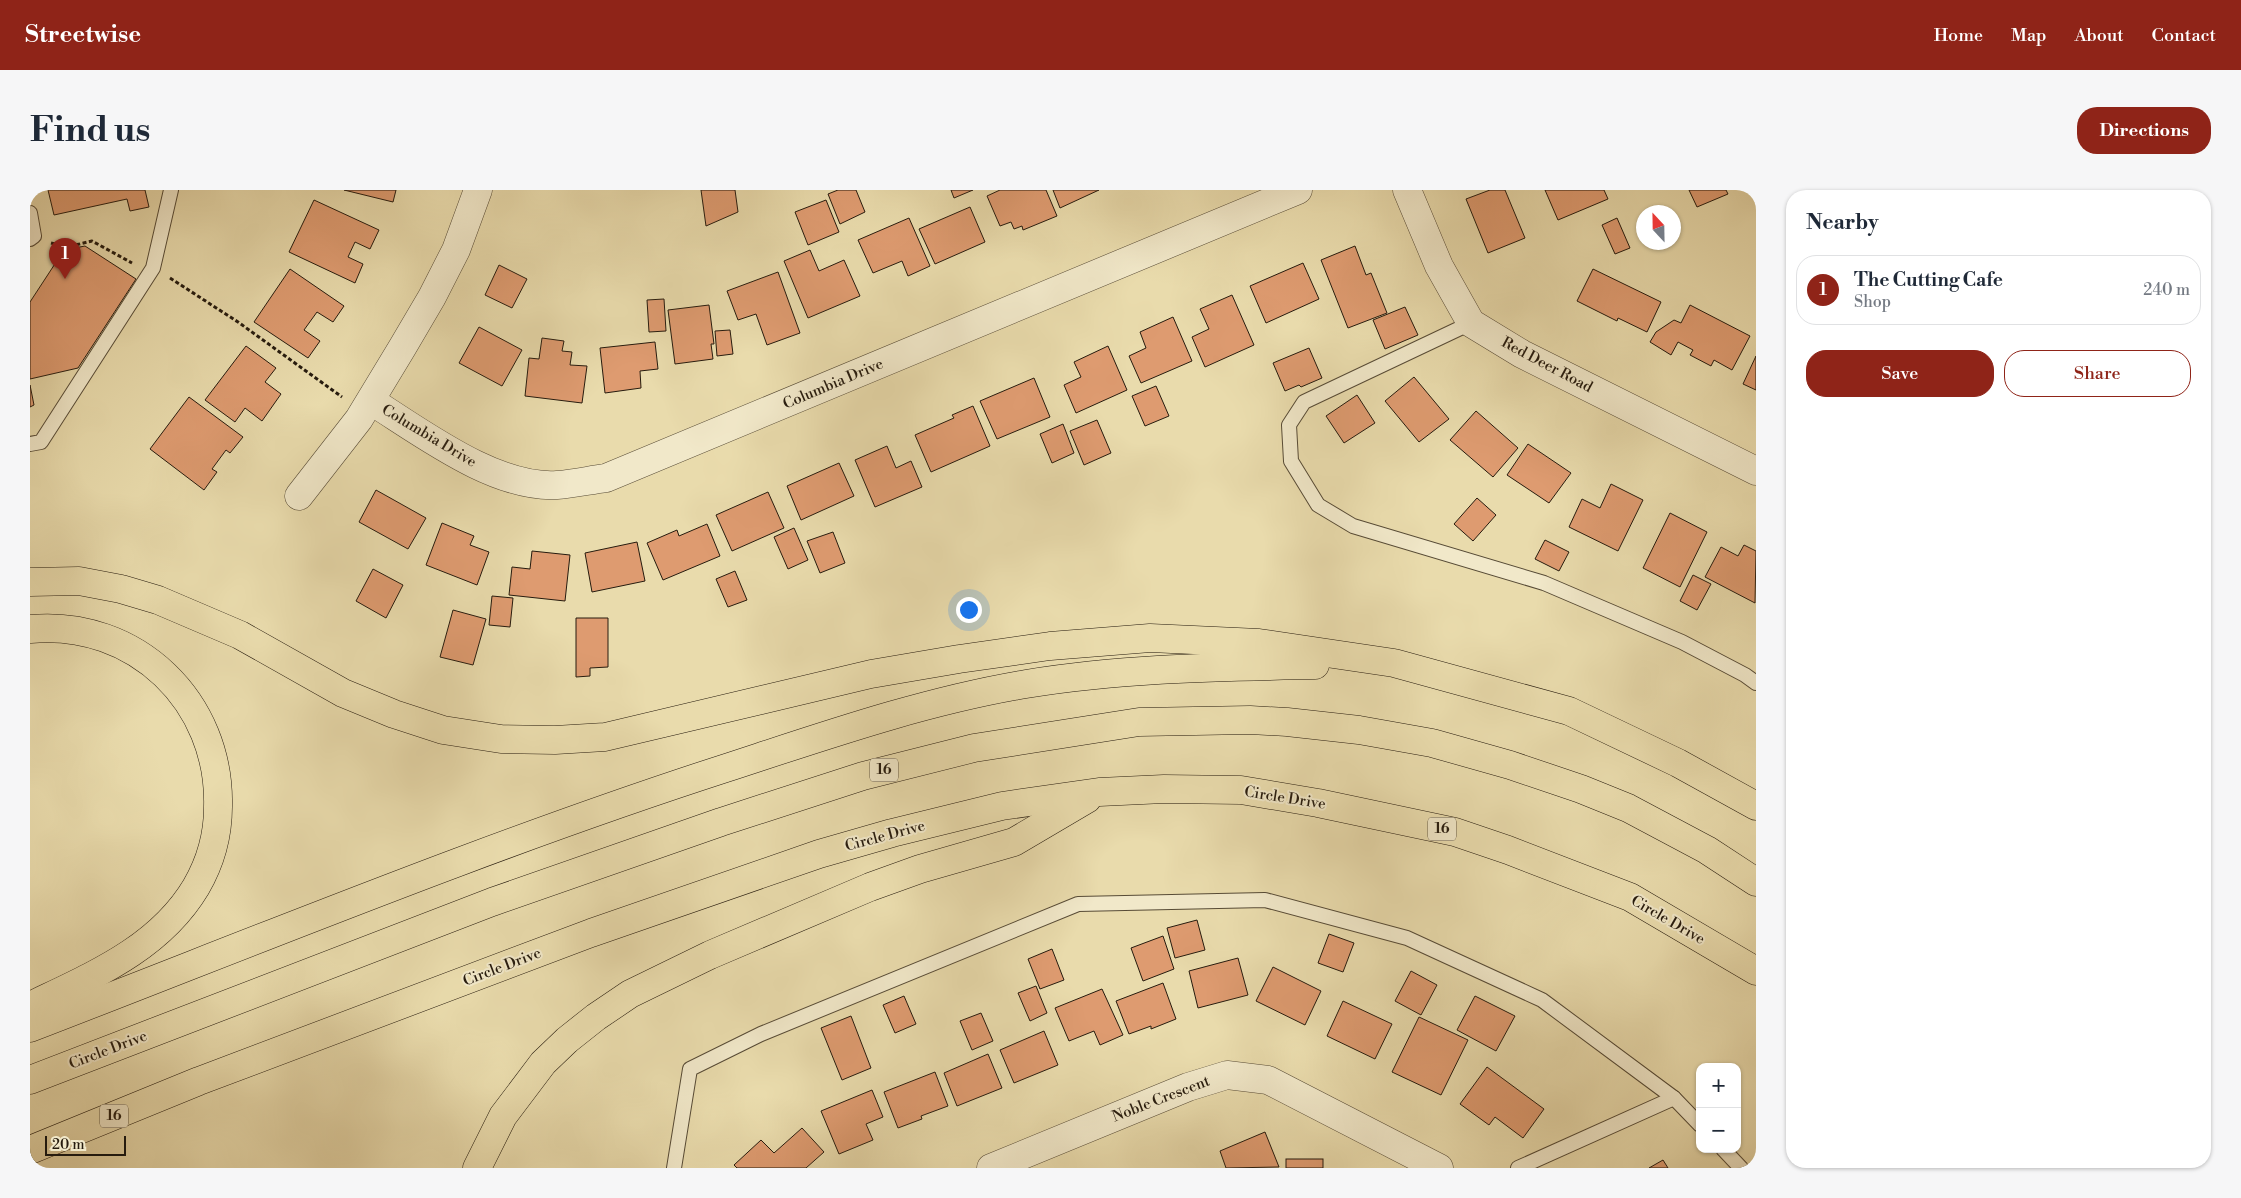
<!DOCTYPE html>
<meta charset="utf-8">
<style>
:root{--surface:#fff;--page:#f6f6f7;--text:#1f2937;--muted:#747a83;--line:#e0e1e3;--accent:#8f2418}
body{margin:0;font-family:"Libre Bodoni",serif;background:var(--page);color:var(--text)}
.controls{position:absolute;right:15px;bottom:15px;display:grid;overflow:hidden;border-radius:10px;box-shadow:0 1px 4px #0004}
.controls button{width:45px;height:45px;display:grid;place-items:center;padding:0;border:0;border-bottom:1px solid var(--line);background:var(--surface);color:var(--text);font:25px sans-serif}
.compass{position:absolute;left:1606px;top:15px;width:45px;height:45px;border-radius:50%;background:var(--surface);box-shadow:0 1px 4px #0004;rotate:338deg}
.scale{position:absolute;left:15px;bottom:12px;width:81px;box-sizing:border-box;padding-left:5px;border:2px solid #261b0e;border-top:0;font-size:14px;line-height:18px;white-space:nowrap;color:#261b0e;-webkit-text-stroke:4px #f1e8c9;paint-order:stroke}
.you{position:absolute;left:938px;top:419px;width:18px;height:18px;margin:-12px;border:4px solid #fff;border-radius:50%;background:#1a73e8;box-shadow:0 0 0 8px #1a73e833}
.badge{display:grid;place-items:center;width:32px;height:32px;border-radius:50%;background:var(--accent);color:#fff;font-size:16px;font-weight:700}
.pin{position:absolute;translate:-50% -41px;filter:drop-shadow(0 1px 2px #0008)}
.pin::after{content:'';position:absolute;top:26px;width:18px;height:15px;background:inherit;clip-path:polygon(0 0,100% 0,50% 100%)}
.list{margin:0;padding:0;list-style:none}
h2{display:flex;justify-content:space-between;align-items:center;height:65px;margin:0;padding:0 20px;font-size:21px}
h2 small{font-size:16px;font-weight:400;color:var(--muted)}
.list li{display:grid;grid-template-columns:32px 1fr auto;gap:15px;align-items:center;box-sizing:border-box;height:70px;margin:0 10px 10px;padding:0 10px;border:1px solid var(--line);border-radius:20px}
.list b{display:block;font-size:19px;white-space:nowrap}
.list p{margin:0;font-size:16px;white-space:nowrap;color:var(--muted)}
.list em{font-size:16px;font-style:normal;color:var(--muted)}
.actions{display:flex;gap:10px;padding:15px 20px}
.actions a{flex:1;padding:11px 0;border:1px solid var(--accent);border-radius:20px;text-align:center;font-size:18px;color:var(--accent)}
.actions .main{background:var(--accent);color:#fff}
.map{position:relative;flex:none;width:1726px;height:978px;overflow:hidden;border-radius:20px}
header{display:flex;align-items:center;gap:30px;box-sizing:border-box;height:70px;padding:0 25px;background:var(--accent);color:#fff}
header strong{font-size:24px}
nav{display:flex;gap:28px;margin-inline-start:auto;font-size:18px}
.intro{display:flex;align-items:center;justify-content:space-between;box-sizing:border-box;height:120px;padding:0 30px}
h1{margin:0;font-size:35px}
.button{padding:12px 22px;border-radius:20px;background:var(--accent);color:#fff;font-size:18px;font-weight:700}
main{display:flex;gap:30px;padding:0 30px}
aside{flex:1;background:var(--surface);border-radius:20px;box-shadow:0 1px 4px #0004}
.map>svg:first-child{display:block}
</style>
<header>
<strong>Streetwise</strong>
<nav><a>Home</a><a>Map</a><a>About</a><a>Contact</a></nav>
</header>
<div class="intro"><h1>Find us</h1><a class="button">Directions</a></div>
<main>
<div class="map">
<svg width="1726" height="978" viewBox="0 0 1726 978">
<rect width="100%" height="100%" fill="#e9dbac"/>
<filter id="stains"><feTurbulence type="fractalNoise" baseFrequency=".004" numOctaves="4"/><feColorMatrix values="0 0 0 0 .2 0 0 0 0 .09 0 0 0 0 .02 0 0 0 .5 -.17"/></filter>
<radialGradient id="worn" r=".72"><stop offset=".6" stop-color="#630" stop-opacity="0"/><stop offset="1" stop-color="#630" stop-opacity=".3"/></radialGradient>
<g fill="#de9b70" stroke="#261b0e">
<polygon points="18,0 115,0 119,17 100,21 97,9 24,25"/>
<polygon points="314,0 366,0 363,12"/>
<polygon points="671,0 705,0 708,22 676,36"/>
<polygon points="808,0 826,0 835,22 810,34 798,4"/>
<polygon points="921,0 943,0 924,8"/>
<polygon points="970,0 1016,0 1027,26 993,40 992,36 984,39 981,32 970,36 957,6"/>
<polygon points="1023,0 1069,0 1030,18"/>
<polygon points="1460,0 1475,0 1495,48 1458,63 1436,9"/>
<polygon points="1515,0 1574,0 1578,9 1528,30"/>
<polygon points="1659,0 1696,0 1698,4 1667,17"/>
<polygon points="284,10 349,40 340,59 325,52 318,67 333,74 325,93 259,62"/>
<polygon points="796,10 809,42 778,55 765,22"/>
<polygon points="940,17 955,52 905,74 889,39"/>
<polygon points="879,28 900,76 878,86 872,71 843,83 828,50"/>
<polygon points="1587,28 1600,58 1585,64 1572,35"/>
<polygon points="55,56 106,89 48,178 0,189 0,112 34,60"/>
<polygon points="1325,56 1336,85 1341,83 1357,123 1318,138 1291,70"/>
<polygon points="780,60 789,81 814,70 830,106 778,128 754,71"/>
<polygon points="1273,73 1289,109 1236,133 1220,96"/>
<polygon points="469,75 497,89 482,118 455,105"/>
<polygon points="260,79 314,116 303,132 287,122 274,140 290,151 278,168 224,132"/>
<polygon points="1563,79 1631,112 1617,142 1588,128 1587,131 1547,111"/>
<polygon points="748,82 770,143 737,155 726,124 708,130 697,101"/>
<polygon points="1202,105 1224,155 1175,177 1162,147 1179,139 1170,119"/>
<polygon points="634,109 636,141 619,142 617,110"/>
<polygon points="679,115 684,154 681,154 683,169 645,174 638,120"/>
<polygon points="1660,115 1720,146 1702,180 1684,170 1681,176 1660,165 1663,160 1648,152 1641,165 1620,152 1626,142 1644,130 1651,133"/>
<polygon points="1375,117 1388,145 1355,159 1343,130"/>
<polygon points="1143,127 1162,171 1111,193 1099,166 1116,158 1110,142"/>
<polygon points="449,137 492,160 472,196 429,173"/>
<polygon points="700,140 703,164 687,166 685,141"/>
<polygon points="512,148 534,151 532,161 542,162 540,175 557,176 552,213 495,206 499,168 509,169"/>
<polygon points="625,152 628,179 610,181 611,198 575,203 570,158"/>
<polygon points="216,156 246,178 235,192 251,204 232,231 215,218 205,232 175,210"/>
<polygon points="1078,156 1097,200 1046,223 1034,195 1051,187 1044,172"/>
<polygon points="1279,158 1292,188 1271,197 1269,195 1255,201 1243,173"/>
<polygon points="1726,166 1726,200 1713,194"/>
<polygon points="1384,187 1419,229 1389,252 1355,211"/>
<polygon points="1004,188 1020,227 967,249 950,211"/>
<polygon points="0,195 4,215 0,217"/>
<polygon points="1126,196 1139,226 1115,236 1102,206"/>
<polygon points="1327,205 1345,233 1314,253 1296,226"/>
<polygon points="159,207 213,247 200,263 196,260 182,279 187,282 174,300 120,259"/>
<polygon points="943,216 960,256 901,282 885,245 924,228 922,225"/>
<polygon points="1446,221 1488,258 1463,287 1420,250"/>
<polygon points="1067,230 1081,263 1054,275 1040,241"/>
<polygon points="1033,234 1044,263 1022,273 1010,244"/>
<polygon points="1498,254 1541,283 1519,313 1477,285"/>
<polygon points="857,256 866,278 881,271 892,297 845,317 825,270"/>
<polygon points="809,273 824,306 771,330 757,296"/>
<polygon points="1581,294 1613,310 1588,361 1539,337 1552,309 1570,318"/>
<polygon points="346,300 396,328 378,359 329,332"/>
<polygon points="738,302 754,338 702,361 686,325"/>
<polygon points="1447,308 1466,325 1443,351 1424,334"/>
<polygon points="1640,323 1677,342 1650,397 1613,378"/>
<polygon points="412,333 444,346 440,355 459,362 447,395 396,375"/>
<polygon points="677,334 690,366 633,390 617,353 647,340 649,346"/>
<polygon points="764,338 778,370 758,379 744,347"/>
<polygon points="803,342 815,373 790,383 777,351"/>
<polygon points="1515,350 1539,362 1529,381 1505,369"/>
<polygon points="607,352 615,391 562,402 555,363"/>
<polygon points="1714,355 1726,361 1725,413 1675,387 1691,357 1708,366"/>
<polygon points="502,361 540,365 535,411 479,405 482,377 500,379"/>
<polygon points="343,379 373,395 356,428 326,411"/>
<polygon points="705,381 717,410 698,417 686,389"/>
<polygon points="1663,385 1681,394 1667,420 1650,411"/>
<polygon points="462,406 483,408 480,437 459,435"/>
<polygon points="423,420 456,429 443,475 410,467"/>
<polygon points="546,428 578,428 578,477 560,478 560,486 546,487"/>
<polygon points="1167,730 1175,760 1145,768 1137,738"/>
<polygon points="1299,744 1324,753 1313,782 1288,773"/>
<polygon points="1133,746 1144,779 1113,791 1101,758"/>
<polygon points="1022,759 1034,790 1010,799 998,769"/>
<polygon points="1208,768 1218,805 1168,818 1159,781"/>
<polygon points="1243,777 1291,801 1275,835 1226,811"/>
<polygon points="1381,781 1407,795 1391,825 1365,811"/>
<polygon points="1133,793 1146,829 1121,839 1121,836 1099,844 1086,811"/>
<polygon points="1006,796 1017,823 1000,831 988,803"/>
<polygon points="1072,799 1093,845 1070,855 1064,841 1039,851 1025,818"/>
<polygon points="874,806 886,834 865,843 853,815"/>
<polygon points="1445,806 1485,826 1466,861 1427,840"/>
<polygon points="1313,811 1362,834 1345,869 1297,846"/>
<polygon points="951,823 963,851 942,860 930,831"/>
<polygon points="821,826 841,878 812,890 791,838"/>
<polygon points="1389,827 1438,850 1411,905 1362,882"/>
<polygon points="1014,841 1028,875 984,893 970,860"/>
<polygon points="958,864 972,898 927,916 914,883"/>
<polygon points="1457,877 1514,919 1493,948 1465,927 1459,935 1430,914"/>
<polygon points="905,882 918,916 891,926 892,929 868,938 854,902"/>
<polygon points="842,900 853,927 836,934 843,950 809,964 791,921"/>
<polygon points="772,938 794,962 776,978 707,978 704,975 731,950 744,963"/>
<polygon points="1235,942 1249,977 1196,978 1190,961"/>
<rect x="1256" y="969" width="37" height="9"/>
<polygon points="1633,970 1638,978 1619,978"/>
</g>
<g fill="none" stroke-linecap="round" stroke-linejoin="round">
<defs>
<g id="lane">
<polyline points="0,23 4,46 0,49"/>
<polyline points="1441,133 1274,212 1259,235 1261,271 1288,315 1323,336 1514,393 1652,452 1715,485 1726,493"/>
<polyline points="0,254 11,252 123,78 141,0"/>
<polyline points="1693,959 1711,978"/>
<polyline points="644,978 660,879 731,844 1048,714 1235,710 1377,748 1512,810 1644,908 1670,935"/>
<polyline points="1488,978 1644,908"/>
</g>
<g id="street">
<polyline points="1377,0 1409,76 1441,133 1492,164 1726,281"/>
<path d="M341,211C391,242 465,299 527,295C543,294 560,290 576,288L1268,0"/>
<polyline points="269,306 329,229 372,158 402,107 426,60 448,0"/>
<polyline points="961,978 1158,897 1197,885 1238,890 1409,978"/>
</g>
<g id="highway">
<polyline points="0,392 49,391 91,399 128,410 210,445 313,503 364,524 413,540 471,549 525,550 575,547 841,484 929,469 1020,456 1120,448 1229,453 1364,473 1539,521 1648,573 1726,616"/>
<path d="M0,439C106,429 191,512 188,617C188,645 180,673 166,697C129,759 62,786 0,816"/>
<path d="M0,838C231,749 461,654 696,578C794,546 894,511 996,494C1092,478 1188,477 1285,475"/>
<polyline points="0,890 462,712 691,632 833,586 944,558 1109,532 1220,530 1257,532 1329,540 1402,553 1480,575 1551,599 1598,618 1677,660 1726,692"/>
<polyline points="0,960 169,891 561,743 789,664 862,643 972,616 1069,602 1134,599 1211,600 1288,613 1425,642 1478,660 1600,707 1726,781"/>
<polyline points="447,978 473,926 513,873 537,850 566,827 600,804 680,765 840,697 890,679 984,652 1057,609"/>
</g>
</defs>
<use href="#lane" stroke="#574b36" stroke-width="16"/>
<use href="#street" stroke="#574b36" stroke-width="29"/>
<use href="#highway" stroke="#261b0e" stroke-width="29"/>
<g stroke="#261b0e" stroke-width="3" stroke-dasharray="4 2.5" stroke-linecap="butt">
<polyline points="21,53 37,57 62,51 102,73"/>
<polyline points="140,88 208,132 312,207"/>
</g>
<use href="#lane" stroke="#f1e8c9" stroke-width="14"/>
<use href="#street" stroke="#f1e8c9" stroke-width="28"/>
<use href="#highway" stroke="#e9dbac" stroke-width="28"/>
</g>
<g text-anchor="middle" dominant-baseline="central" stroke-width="4" stroke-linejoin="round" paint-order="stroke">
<g fill="#f1e8c9" stroke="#635846" stroke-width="1">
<rect x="840" y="568.5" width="28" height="23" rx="4"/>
<rect x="1398" y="627.5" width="28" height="23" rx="4"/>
<rect x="70" y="914.5" width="28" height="23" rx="4"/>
</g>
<g font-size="14" font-weight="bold" fill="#261b0e">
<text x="854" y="580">16</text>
<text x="1412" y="639">16</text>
<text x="84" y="926">16</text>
</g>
<g font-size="15" fill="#261b0e" stroke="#f1e8c9">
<text transform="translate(1517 175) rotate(28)">Red Deer Road</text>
<text transform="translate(803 194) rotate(-23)">Columbia Drive</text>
<text transform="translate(399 246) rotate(31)">Columbia Drive</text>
<text transform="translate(1255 608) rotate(9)">Circle Drive</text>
<text transform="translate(855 646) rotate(-15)">Circle Drive</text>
<text transform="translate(1638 730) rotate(30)">Circle Drive</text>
<text transform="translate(472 777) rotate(-21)">Circle Drive</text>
<text transform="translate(78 860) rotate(-21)">Circle Drive</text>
<text transform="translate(1131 909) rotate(-21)">Noble Crescent</text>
</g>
</g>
<rect width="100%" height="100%" filter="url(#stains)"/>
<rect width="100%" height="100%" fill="url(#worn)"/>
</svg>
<div class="controls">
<button>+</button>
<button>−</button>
</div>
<svg class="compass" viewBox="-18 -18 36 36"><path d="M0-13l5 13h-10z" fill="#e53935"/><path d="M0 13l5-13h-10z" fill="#747a83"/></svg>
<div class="scale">20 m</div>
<div class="you"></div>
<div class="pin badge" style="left:35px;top:89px">1</div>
</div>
<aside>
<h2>Nearby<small></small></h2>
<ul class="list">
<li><span class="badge">1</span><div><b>The Cutting Cafe</b><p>Shop</p></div><em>240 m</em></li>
</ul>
<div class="actions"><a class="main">Save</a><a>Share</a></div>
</aside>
</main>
